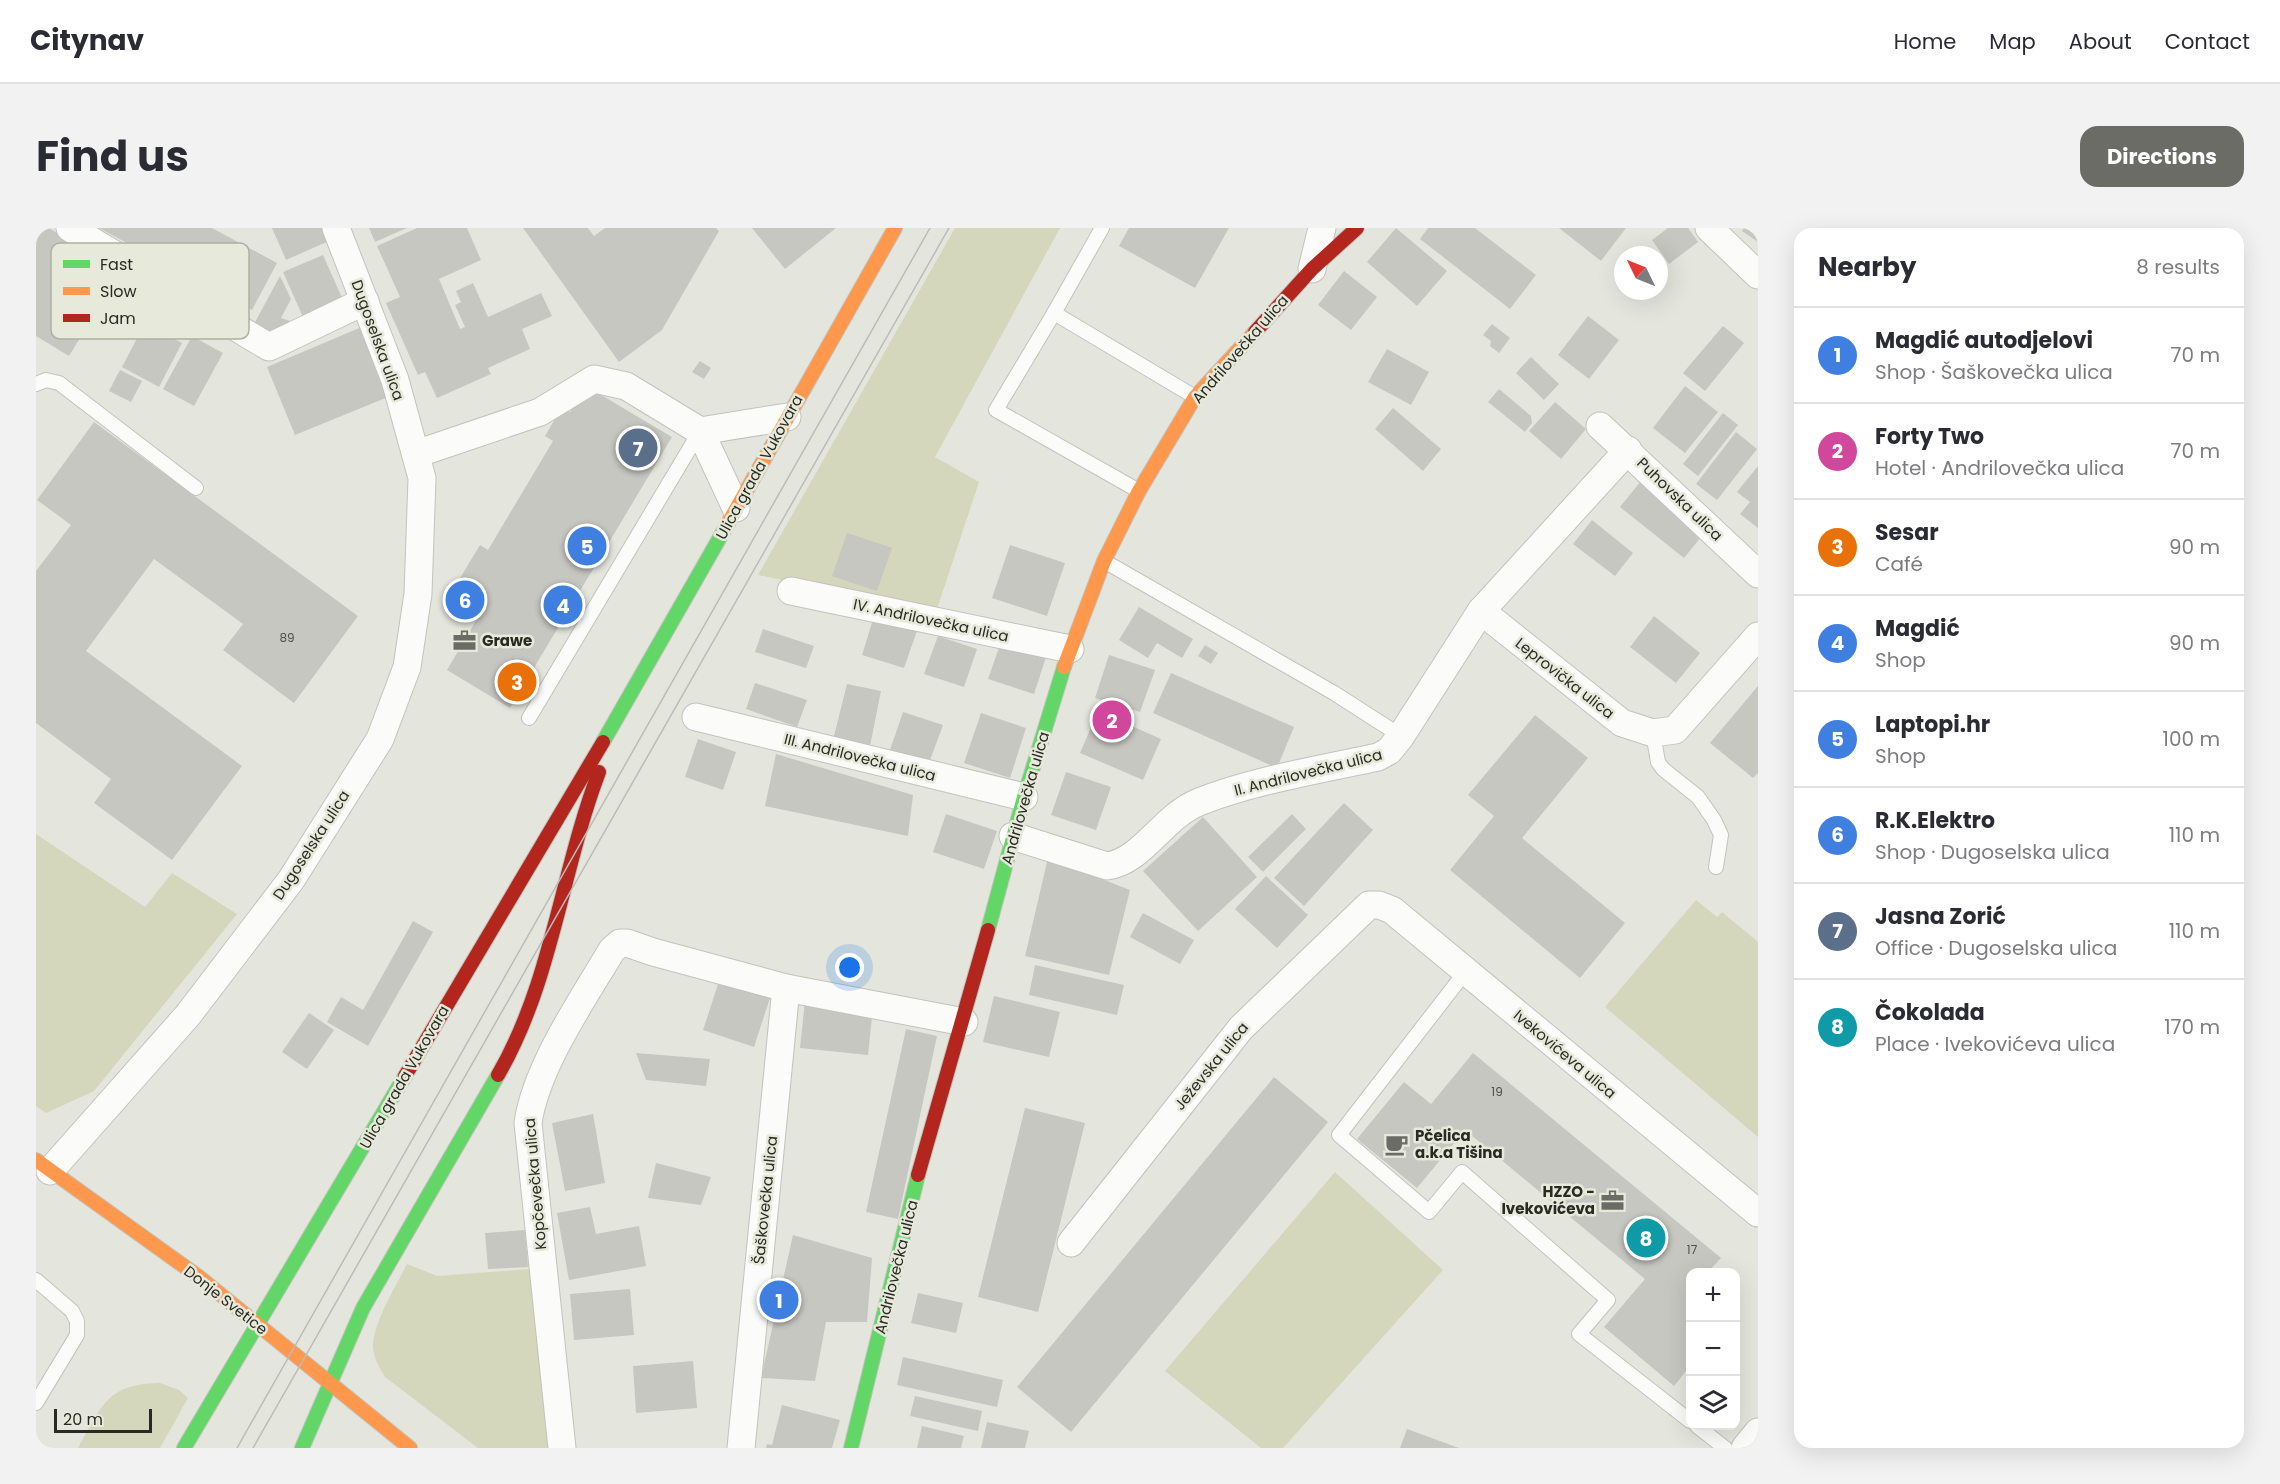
<!DOCTYPE html>
<meta charset="utf-8">
<style>
:root{--surface:#fff;--page:#f2f2f3;--text:#2b2b33;--muted:#7c7c81;--line:#e1e1e2;--accent:#6a6c65}
body{margin:0;font-family:Poppins,sans-serif;background:var(--page);color:var(--text)}
.controls{position:absolute;right:18px;bottom:18px;display:grid;overflow:hidden;border-radius:12px;box-shadow:0 6px 24px #0002}
.controls button{width:54px;height:54px;display:grid;place-items:center;padding:0;border:0;border-bottom:2px solid var(--line);background:var(--surface);color:var(--text);font:30px sans-serif}
.compass{position:absolute;left:1578px;top:18px;width:54px;height:54px;border-radius:50%;background:var(--surface);box-shadow:0 6px 24px #0002;rotate:313deg}
.scale{position:absolute;left:18px;bottom:15px;width:98px;box-sizing:border-box;padding-left:6px;border:3px solid #292a24;border-top:0;font-size:16px;line-height:21px;white-space:nowrap;color:#292a24;-webkit-text-stroke:4px #e7e9da;paint-order:stroke}
.you{position:absolute;left:814px;top:740px;width:21px;height:21px;margin:-15px;border:4px solid #fff;border-radius:50%;background:#1a73e8;box-shadow:0 0 0 9px #1a73e833}
.badge{display:grid;place-items:center;width:39px;height:39px;border-radius:50%;background:var(--accent);color:#fff;font-size:20px;font-weight:700}
.pin{position:absolute;translate:-50% -50%;border:3px solid #fff;box-shadow:0 2px 6px #0006}
.list{margin:0;padding:0;list-style:none}
h2{display:flex;justify-content:space-between;align-items:center;height:78px;margin:0;padding:0 24px;font-size:26px}
h2 small{font-size:20px;font-weight:400;color:var(--muted)}
.list li{display:grid;grid-template-columns:39px 1fr auto;gap:18px;align-items:center;box-sizing:border-box;height:96px;padding:0 24px;border-top:2px solid var(--line)}
.list b{display:block;font-size:22px;white-space:nowrap}
.list p{margin:0;font-size:20px;white-space:nowrap;color:var(--muted)}
.list em{font-size:20px;font-style:normal;color:var(--muted)}
.icon{flex:none;width:33px;height:33px;fill:none;stroke:currentColor;stroke-width:2;stroke-linecap:round;stroke-linejoin:round}
.map{position:relative;flex:none;width:1722px;height:1220px;overflow:hidden;border-radius:18px}
header{display:flex;align-items:center;gap:36px;box-sizing:border-box;height:84px;padding:0 30px;background:var(--surface);border-bottom:2px solid var(--line)}
header strong{font-size:28px}
nav{display:flex;gap:33px;margin-inline-start:auto;font-size:21px}
.intro{display:flex;align-items:center;justify-content:space-between;box-sizing:border-box;height:144px;padding:0 36px}
h1{margin:0;font-size:42px}
.button{padding:15px 27px;border-radius:18px;background:var(--accent);color:#fff;font-size:21px;font-weight:700}
main{display:flex;gap:36px;padding:0 36px}
aside{flex:1;background:var(--surface);border-radius:18px;box-shadow:0 6px 24px #0002}
.map>svg:first-child{display:block}
</style>
<header>
<strong>Citynav</strong>
<nav><a>Home</a><a>Map</a><a>About</a><a>Contact</a></nav>
</header>
<div class="intro"><h1>Find us</h1><a class="button">Directions</a></div>
<main>
<div class="map">
<svg width="1722" height="1220" viewBox="0 0 1722 1220">
<rect width="100%" height="100%" fill="#e4e6de"/>
<g fill="#d4d7bb">
<polygon points="919,0 1024,0 899,229 943,254 900,384 722,347"/>
<polygon points="0,606 109,679 136,645 201,686 58,863 10,885 0,878"/>
<polygon points="1660,672 1681,689 1686,684 1722,714 1722,909 1569,779"/>
<polygon points="1299,944 1407,1042 1247,1220 1225,1220 1129,1143"/>
<path d="M371,1036L401,1048L495,1041L519,1220H442L349,1149C343,1139 338,1131 337,1119C336,1097 361,1056 371,1036Z"/>
<path d="M124,1155L143,1162L152,1170L124,1220H42C66,1178 70,1156 124,1155Z"/>
</g>
<g fill="#c6c7c1">
<polygon points="4,0 13,0 85,43 33,128 0,108 0,6"/>
<polygon points="63,0 176,0 241,35 216,82"/>
<polygon points="236,0 290,0 295,12 250,32"/>
<polygon points="333,0 371,0 339,14"/>
<polygon points="381,0 431,0 445,32 403,51 424,101 429,99 419,77 425,74 420,63 437,55 452,89 505,65 516,88 486,101 494,121 452,140 455,146 401,170 389,144 382,147 350,75 364,69 341,18"/>
<polygon points="487,0 552,0 558,8 569,0 680,0 683,3 626,102 583,134"/>
<polygon points="716,0 800,0 749,41"/>
<polygon points="1093,0 1193,0 1159,60 1083,18"/>
<polygon points="1360,0 1411,43 1381,78 1331,34"/>
<polygon points="1392,0 1439,0 1500,47 1474,81 1384,11"/>
<polygon points="1523,0 1590,0 1565,33"/>
<polygon points="1632,0 1652,0 1662,14 1633,36 1616,12"/>
<polygon points="1708,0 1722,0 1722,14 1706,3"/>
<polygon points="287,27 307,72 267,89 247,44"/>
<polygon points="1308,43 1341,69 1315,102 1282,77"/>
<polygon points="244,48 255,71 245,90 257,94 238,106 218,96"/>
<polygon points="1552,88 1583,112 1553,151 1522,127"/>
<polygon points="109,95 146,115 123,159 86,139"/>
<polygon points="1456,96 1474,110 1463,125 1454,118 1455,113 1447,107"/>
<polygon points="328,98 357,167 259,207 231,139"/>
<polygon points="1687,98 1708,115 1669,163 1647,145"/>
<polygon points="156,108 187,125 158,178 127,161"/>
<polygon points="1351,121 1393,144 1375,177 1332,154"/>
<polygon points="1495,129 1523,156 1508,172 1480,145"/>
<polygon points="664,133 675,140 668,151 656,144"/>
<polygon points="84,142 106,153 95,174 73,163"/>
<polygon points="550,158 636,209 474,480 411,442 441,391 421,379 426,371 415,365 444,317 452,322 517,213 509,208 526,179 534,184"/>
<polygon points="1649,158 1682,184 1649,225 1617,200"/>
<polygon points="1463,161 1495,188 1496,195 1489,204 1452,174"/>
<polygon points="1519,174 1550,201 1525,231 1493,203"/>
<polygon points="1357,180 1405,221 1387,243 1339,201"/>
<polygon points="1687,185 1702,197 1662,248 1647,236"/>
<polygon points="58,194 322,388 258,475 187,422 207,396 118,331 50,423 206,538 136,632 58,575 75,551 0,495 0,343 35,297 1,272"/>
<polygon points="1700,204 1721,221 1681,272 1660,256"/>
<polygon points="1722,238 1722,300 1704,286 1714,274 1701,264"/>
<polygon points="1605,253 1669,304 1648,330 1584,279"/>
<polygon points="1556,292 1597,325 1579,348 1537,316"/>
<polygon points="811,305 856,320 841,363 796,348"/>
<polygon points="974,317 1029,335 1011,388 956,370"/>
<polygon points="1103,379 1157,411 1146,430 1121,415 1112,430 1083,412"/>
<polygon points="838,388 881,403 868,440 826,427"/>
<polygon points="1618,388 1664,425 1640,455 1594,419"/>
<polygon points="727,401 778,418 770,440 719,424"/>
<polygon points="902,408 941,421 928,459 888,446"/>
<polygon points="967,408 1012,423 998,466 952,451"/>
<polygon points="1169,417 1182,425 1175,436 1162,428"/>
<polygon points="1073,427 1119,442 1104,484 1059,470"/>
<polygon points="1135,445 1258,499 1241,540 1117,485"/>
<polygon points="719,455 771,472 761,499 710,481"/>
<polygon points="811,456 845,463 833,523 797,512"/>
<polygon points="1722,458 1722,545 1717,550 1674,515"/>
<polygon points="1062,483 1125,511 1107,552 1044,525"/>
<polygon points="867,484 907,497 893,535 854,522"/>
<polygon points="945,485 990,500 974,550 928,535"/>
<polygon points="1499,487 1552,530 1486,610 1589,695 1544,750 1414,642 1458,588 1432,567"/>
<polygon points="662,511 700,524 687,562 649,549"/>
<polygon points="740,526 877,567 872,608 729,578"/>
<polygon points="1030,544 1075,559 1060,602 1015,587"/>
<polygon points="1308,575 1337,602 1268,678 1238,650"/>
<polygon points="910,586 961,603 948,641 897,624"/>
<polygon points="1256,586 1270,601 1227,644 1212,629"/>
<polygon points="1167,589 1221,649 1162,703 1107,643"/>
<polygon points="1012,630 1094,662 1073,747 989,728"/>
<polygon points="1230,648 1272,687 1241,720 1199,681"/>
<polygon points="1107,685 1158,712 1144,736 1094,709"/>
<polygon points="377,693 397,704 332,818 291,794 305,769 327,782"/>
<polygon points="999,737 1088,757 1081,787 993,767"/>
<polygon points="683,753 734,770 718,819 667,802"/>
<polygon points="958,768 1024,784 1013,829 947,814"/>
<polygon points="769,773 837,780 832,827 764,820"/>
<polygon points="273,785 298,802 271,841 246,824"/>
<polygon points="870,801 901,808 862,991 830,984"/>
<polygon points="600,825 674,831 670,858 610,852"/>
<polygon points="1437,825 1685,1030 1672,1044 1654,1044 1654,1138 1638,1158 1568,1099 1609,1051 1429,902 1381,960 1321,911 1368,854 1395,876"/>
<polygon points="1238,849 1292,894 1035,1204 981,1159"/>
<polygon points="989,880 1049,895 1002,1084 942,1069"/>
<polygon points="557,886 569,955 529,963 516,895"/>
<polygon points="620,935 675,949 665,977 612,970"/>
<polygon points="554,979 560,1006 603,998 610,1038 533,1052 521,985"/>
<polygon points="489,1002 492,1039 452,1041 449,1005"/>
<polygon points="757,1007 836,1030 831,1094 790,1094 779,1153 725,1150"/>
<polygon points="594,1061 598,1107 538,1112 534,1066"/>
<polygon points="882,1065 927,1075 920,1105 875,1095"/>
<polygon points="867,1129 967,1152 961,1179 861,1157"/>
<polygon points="657,1133 661,1180 600,1185 597,1138"/>
<polygon points="879,1168 946,1183 942,1203 874,1188"/>
<polygon points="746,1177 804,1192 796,1220 730,1220 731,1216 736,1217"/>
<polygon points="951,1194 993,1203 989,1220 945,1220"/>
<polygon points="886,1198 928,1208 925,1220 881,1220"/>
<polygon points="1371,1201 1423,1220 1364,1220"/>
</g>
<g fill="none" stroke-linecap="round" stroke-linejoin="round">
<defs>
<g id="lane">
<polyline points="1018,85 1066,0"/>
<polyline points="0,156 10,152 23,155 160,260"/>
<polyline points="1103,263 960,182 1018,85 1159,169"/>
<polyline points="1068,333 1298,465 1365,508"/>
<polyline points="493,490 664,203"/>
<polyline points="1617,505 1622,534 1627,541 1662,569 1678,592 1685,607 1680,639"/>
<polyline points="1430,743 1303,907 1393,984 1426,944 1572,1072 1543,1106 1654,1193"/>
<polyline points="0,1052 36,1083 41,1093 41,1107 0,1175"/>
<polyline points="1661,1198 1689,1220"/>
</g>
<g id="street">
<polyline points="34,0 233,119 329,73"/>
<polyline points="1673,0 1722,47"/>
<polyline points="1276,41 1286,0"/>
<polyline points="1564,198 1722,346"/>
<polyline points="380,226 504,184 558,151 590,158 664,203"/>
<polyline points="700,280 664,203 751,189"/>
<polyline points="755,363 1034,421"/>
<polyline points="1445,383 1586,495 1617,505 1639,502 1722,408"/>
<polyline points="660,489 988,569"/>
<path d="M977,608L1071,638C1107,633 1126,589 1163,574C1215,553 1286,541 1342,529L1353,523L1365,508L1445,383L1592,222"/>
<polyline points="14,943 152,787 255,652 344,511 371,439 382,366 386,250 359,152 300,0"/>
<polyline points="1035,1015 1205,800 1333,677 1343,677 1356,682 1722,985"/>
<path d="M526,1220L492,895C500,839 547,771 576,722L584,715H591L617,724L750,760L928,794"/>
<polyline points="705,1220 750,760"/>
<polyline points="1709,1220 1722,1204"/>
</g>
<g id="fast">
<polyline points="567,514 691,297"/>
<polyline points="952,702 988,569 1028,439"/>
<polyline points="148,1220 369,848"/>
<polyline points="266,1220 327,1080 462,847"/>
<polyline points="815,1220 882,947"/>
</g>
<g id="slow">
<polyline points="691,297 859,0"/>
<polyline points="1028,439 1068,333 1103,263 1159,169 1219,104"/>
<polyline points="0,932 163,1049 374,1220"/>
</g>
<g id="jam">
<polyline points="1219,104 1276,41 1321,0"/>
<path d="M462,847C516,754 525,644 563,544"/>
<polyline points="369,848 567,514"/>
<polyline points="882,947 952,702"/>
</g>
</defs>
<use href="#lane" stroke="#c1c3bc" stroke-width="16"/>
<use href="#street" stroke="#c1c3bc" stroke-width="29"/>
<use href="#fast" stroke="#c1c3bc" stroke-width="16"/>
<use href="#slow" stroke="#c1c3bc" stroke-width="16"/>
<use href="#jam" stroke="#c1c3bc" stroke-width="16"/>
<use href="#lane" stroke="#fbfbfa" stroke-width="14"/>
<use href="#street" stroke="#fbfbfa" stroke-width="27"/>
<use href="#fast" stroke="#63d668" stroke-width="14"/>
<use href="#slow" stroke="#ff974d" stroke-width="14"/>
<use href="#jam" stroke="#b3261e" stroke-width="14"/>
<g stroke="#babcb9" stroke-width="1.5">
<polyline points="201,1220 894,0"/>
<polyline points="217,1220 913,0"/>
</g>
</g>
<defs>
<symbol id="office-bare" viewBox="-9 -9 18 18"><path d="M-6-3h4V-5.5h4V-3h4V5H-6ZM-1-4.5V-3h2v-1.5ZM-6 0V1H6V0Z" fill="#6a6c65" stroke="#e7e9da" stroke-width="2.5" paint-order="stroke"/></symbol>
<symbol id="cafe-bare" viewBox="-9 -9 18 18"><path d="M-5.5-4.5H6V0H3Q3 3.5 0 3.5H-2.5Q-5.5 3.5-5.5 0ZM3-3.2v2h1.7v-2ZM-6 4.5H4V6H-6Z" fill="#6a6c65" stroke="#e7e9da" stroke-width="2.5" paint-order="stroke"/></symbol>
</defs>
<g fill-rule="evenodd">
<use href="#office-bare" x="412" y="396" width="33" height="33"/>
<use href="#cafe-bare" x="1344" y="900" width="33" height="33"/>
<use href="#office-bare" x="1560" y="956" width="33" height="33"/>
</g>
<g text-anchor="middle" dominant-baseline="central" stroke-width="5" stroke-linejoin="round" paint-order="stroke">
<g font-size="12" fill="#50514b">
<text x="251" y="409">89</text>
<text x="1461" y="863">19</text>
<text x="1656" y="1021">17</text>
</g>
<g font-size="15" fill="#292a24" stroke="#e7e9da">
<text transform="translate(342 112) rotate(70)">Dugoselska ulica</text>
<text transform="translate(1204 121) rotate(-49)">Andrilovečka ulica</text>
<text transform="translate(723 239) rotate(-61)">Ulica grada Vukovara</text>
<text transform="translate(1644 271) rotate(44)">Puhovska ulica</text>
<text transform="translate(895 392) rotate(12)">IV. Andrilovečka ulica</text>
<text transform="translate(1529 450) rotate(38)">Leprovička ulica</text>
<text transform="translate(824 529) rotate(14)">III. Andrilovečka ulica</text>
<text transform="translate(1272 544) rotate(-14)">II. Andrilovečka ulica</text>
<text transform="translate(989 570) rotate(-74)">Andrilovečka ulica</text>
<text transform="translate(275 617) rotate(-57)">Dugoselska ulica</text>
<text transform="translate(1529 826) rotate(40)">Ivekovićeva ulica</text>
<text transform="translate(1175 838) rotate(-51)">Ježevska ulica</text>
<text transform="translate(368 849) rotate(-60)">Ulica grada Vukovara</text>
<text transform="translate(499 956) rotate(-95)">Kopčevečka ulica</text>
<text transform="translate(729 972) rotate(-84)">Šaškovečka ulica</text>
<text transform="translate(860 1039) rotate(-76)">Andrilovečka ulica</text>
<text transform="translate(190 1072) rotate(38)">Donje Svetice</text>
</g>
<g font-size="15" font-weight="bold" fill="#292a24" stroke="#e7e9da" text-anchor="start">
<text x="446" y="412">Grawe</text>
<text x="1379" y="907">Pčelica<tspan x="1379" dy="17">a.k.a Tišina</tspan></text>
<text x="1559" y="963" text-anchor="end">HZZO -<tspan x="1559" dy="17">Ivekovićeva</tspan></text>
</g>
</g>
<rect x="15" y="15" width="198" height="96" rx="9" fill="#e7e9da" stroke="#aeb0a3" stroke-width="1.5"/>
<rect x="27" y="32" width="27" height="8" fill="#63d668"/>
<rect x="27" y="59" width="27" height="8" fill="#ff974d"/>
<rect x="27" y="86" width="27" height="8" fill="#b3261e"/>
<g font-size="16" fill="#292a24">
<text x="64" y="42">Fast</text>
<text x="64" y="69">Slow</text>
<text x="64" y="96">Jam</text>
</g>
</svg>
<div class="controls">
<button>+</button>
<button>−</button>
<button><svg class="icon" aria-label="layers" viewBox="0 0 24 24"><path d="M12 4l9 5-9 5-9-5zM3 14l9 5 9-5"/></svg></button>
</div>
<svg class="compass" viewBox="-18 -18 36 36"><path d="M0-13l5 13h-10z" fill="#e53935"/><path d="M0 13l5-13h-10z" fill="#7c7c81"/></svg>
<div class="scale">20 m</div>
<div class="you"></div>
<div class="pin badge" style="left:743px;top:1072px;background:#3f7fe0">1</div>
<div class="pin badge" style="left:1076px;top:492px;background:#d1479c">2</div>
<div class="pin badge" style="left:481px;top:454px;background:#e8710a">3</div>
<div class="pin badge" style="left:527px;top:377px;background:#3f7fe0">4</div>
<div class="pin badge" style="left:551px;top:318px;background:#3f7fe0">5</div>
<div class="pin badge" style="left:429px;top:372px;background:#3f7fe0">6</div>
<div class="pin badge" style="left:602px;top:220px;background:#5c6f8a">7</div>
<div class="pin badge" style="left:1610px;top:1010px;background:#0f9aa8">8</div>
</div>
<aside>
<h2>Nearby<small>8 results</small></h2>
<ul class="list">
<li><span class="badge" style="background:#3f7fe0">1</span><div><b>Magdić autodjelovi</b><p>Shop · Šaškovečka ulica</p></div><em>70 m</em></li>
<li><span class="badge" style="background:#d1479c">2</span><div><b>Forty Two</b><p>Hotel · Andrilovečka ulica</p></div><em>70 m</em></li>
<li><span class="badge" style="background:#e8710a">3</span><div><b>Sesar</b><p>Café</p></div><em>90 m</em></li>
<li><span class="badge" style="background:#3f7fe0">4</span><div><b>Magdić</b><p>Shop</p></div><em>90 m</em></li>
<li><span class="badge" style="background:#3f7fe0">5</span><div><b>Laptopi.hr</b><p>Shop</p></div><em>100 m</em></li>
<li><span class="badge" style="background:#3f7fe0">6</span><div><b>R.K.Elektro</b><p>Shop · Dugoselska ulica</p></div><em>110 m</em></li>
<li><span class="badge" style="background:#5c6f8a">7</span><div><b>Jasna Zorić</b><p>Office · Dugoselska ulica</p></div><em>110 m</em></li>
<li><span class="badge" style="background:#0f9aa8">8</span><div><b>Čokolada</b><p>Place · Ivekovićeva ulica</p></div><em>170 m</em></li>
</ul>
</aside>
</main>
